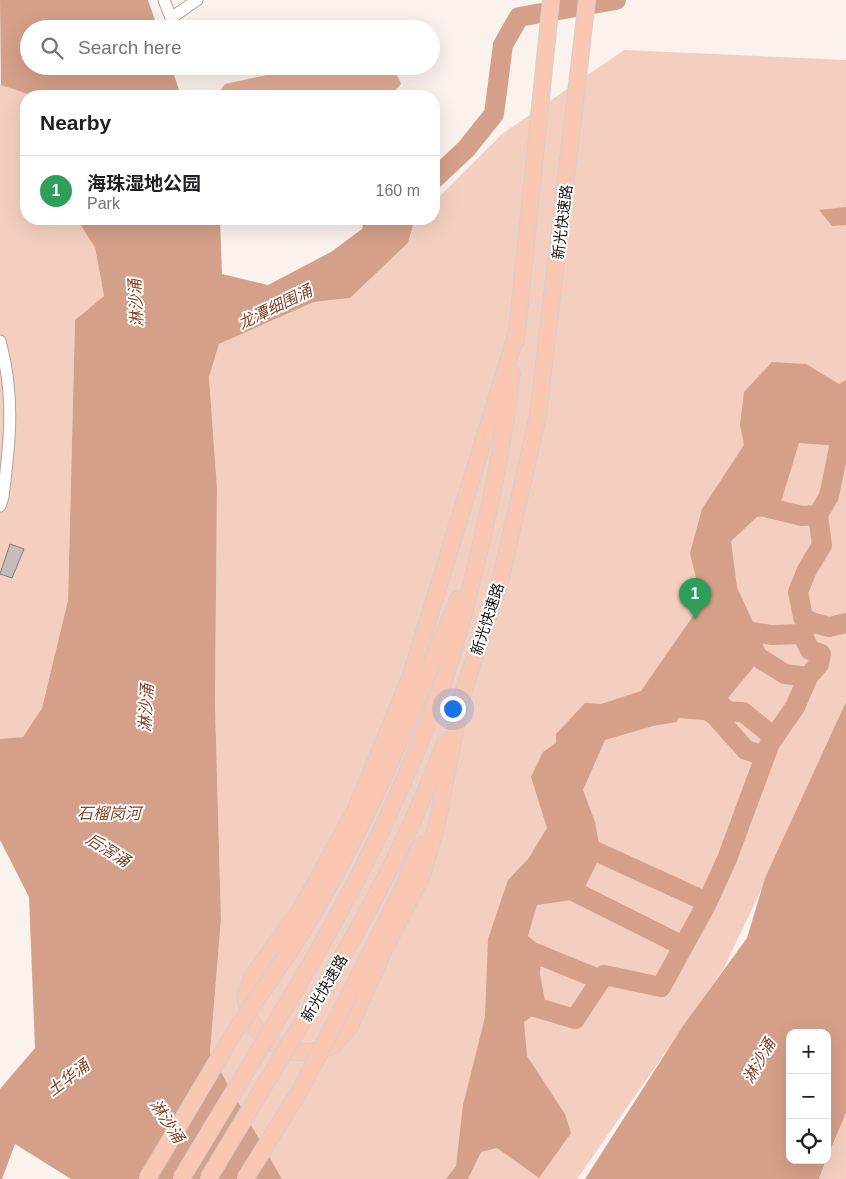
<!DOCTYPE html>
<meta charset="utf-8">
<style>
:root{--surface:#fff;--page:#f6f6f6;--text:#202124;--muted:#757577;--line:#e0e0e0;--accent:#db2777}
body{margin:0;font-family:Arial,"Noto Sans SC",sans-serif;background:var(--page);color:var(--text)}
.controls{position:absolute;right:15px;bottom:15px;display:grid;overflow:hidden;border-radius:10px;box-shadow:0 5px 20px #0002}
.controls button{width:45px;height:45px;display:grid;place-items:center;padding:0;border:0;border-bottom:1px solid var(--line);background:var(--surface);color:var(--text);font:25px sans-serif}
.you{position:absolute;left:452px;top:708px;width:18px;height:18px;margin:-12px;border:4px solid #fff;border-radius:50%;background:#1a73e8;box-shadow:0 0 0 8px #1a73e833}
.badge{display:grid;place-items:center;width:32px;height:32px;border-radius:50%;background:var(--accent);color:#fff;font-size:16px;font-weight:700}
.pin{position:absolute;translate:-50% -41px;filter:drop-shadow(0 1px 2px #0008)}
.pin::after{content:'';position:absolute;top:26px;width:18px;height:15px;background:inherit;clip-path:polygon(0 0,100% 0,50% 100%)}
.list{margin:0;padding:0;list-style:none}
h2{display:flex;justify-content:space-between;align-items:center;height:65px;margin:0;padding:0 20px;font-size:21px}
h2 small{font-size:16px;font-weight:400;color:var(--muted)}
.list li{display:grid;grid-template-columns:32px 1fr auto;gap:15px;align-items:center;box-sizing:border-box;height:70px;padding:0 20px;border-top:1px solid var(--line)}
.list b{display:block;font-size:19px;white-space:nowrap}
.list p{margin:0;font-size:16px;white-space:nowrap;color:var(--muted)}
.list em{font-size:16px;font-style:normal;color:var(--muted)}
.icon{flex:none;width:28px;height:28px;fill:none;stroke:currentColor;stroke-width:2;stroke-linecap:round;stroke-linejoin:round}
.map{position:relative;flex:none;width:846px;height:1179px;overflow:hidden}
.search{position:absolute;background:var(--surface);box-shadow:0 5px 20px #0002;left:20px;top:20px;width:420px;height:55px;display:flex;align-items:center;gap:12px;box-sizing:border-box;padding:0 18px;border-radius:28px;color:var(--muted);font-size:19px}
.panel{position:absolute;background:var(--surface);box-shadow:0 5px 20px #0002;left:20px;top:90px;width:420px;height:135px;border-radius:20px}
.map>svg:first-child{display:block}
</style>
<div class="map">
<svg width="846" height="1179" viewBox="0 0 846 1179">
<rect width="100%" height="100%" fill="#fbf2ee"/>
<g fill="#f4cfc0">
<polygon points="624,50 846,60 846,711 723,970 577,1179 282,1179 210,1053 221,919 215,703 217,488 209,377 219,344 314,302 350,298 408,243 414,222 417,219 434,219 434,202 502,134"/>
<polygon points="0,84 34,96 26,96 26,219 77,219 95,248 104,296 75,320 68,600 42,708 23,737 2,741 0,739"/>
<polygon points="846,1113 846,1179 819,1179"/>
</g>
<polygon fill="#e2ac95" points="309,66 325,66 359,74 397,75 401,84 390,96 216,96 225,84"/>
<g fill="#d5a089">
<polygon points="0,0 148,0 158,29 29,29 29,66 171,66 181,96 34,96 1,85"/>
<polygon points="846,207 846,225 832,226 819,210"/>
<polygon points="77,219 220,219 222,274 268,285 331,252 362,229 364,219 412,219 414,222 408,243 350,298 314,302 219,344 209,377 217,488 215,703 221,919 210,1053 282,1179 71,1179 15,1144 2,1179 0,1179 0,1089 35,1048 29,897 0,840 0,739 23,737 42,708 68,600 75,320 104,296 95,248"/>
<polygon points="772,362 806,364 839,384 846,380 846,439 839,446 799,443 777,515 757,517 731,541 737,587 765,649 752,669 728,698 739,708 726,736 704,720 678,718 677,722 653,726 605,740 583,790 595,822 601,855 579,899 537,905 528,936 542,948 540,974 546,1006 524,1022 527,1056 565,1114 571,1133 539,1178 497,1148 481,1152 468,1179 446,1179 456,1166 463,1105 485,1017 488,939 508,880 528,859 547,828 531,777 543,752 556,743 556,734 585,703 601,704 641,691 702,603 690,553 702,509 744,445 740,425 744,392"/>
<polygon points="846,702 846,1113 827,1158 827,1033 790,1033 790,1160 826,1160 819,1179 585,1179 683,1026 747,938 765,878"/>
</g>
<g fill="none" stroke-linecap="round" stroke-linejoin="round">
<g stroke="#d5a089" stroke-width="20">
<polyline points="434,179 466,149 494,114 503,45 519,17 616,0"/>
<polyline points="765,507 802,516 818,515"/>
<polyline points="811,622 803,617 798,592 807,570 822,545 818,515 829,496 843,428"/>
<polyline points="742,630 771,635 802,634"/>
<polyline points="745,649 785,674 808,677"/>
<polyline points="713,711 743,712 774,737"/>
<polyline points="719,720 746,750 765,756"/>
<polyline points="595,851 707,902"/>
<polyline points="573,891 683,946"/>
<polyline points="525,949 601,980"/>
<polyline points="528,1005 575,1019 604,975 661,987 706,905 727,859 770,743 795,707 808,677 819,664 821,654 810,650 802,634 811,622 829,627 846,623"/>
</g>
</g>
<polygon fill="#c6bdba" stroke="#837c78" points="10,544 24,549 12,578 0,574"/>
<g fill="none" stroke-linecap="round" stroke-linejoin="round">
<defs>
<g id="minor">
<polyline points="164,0 171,18 197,0"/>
<path d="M0,341C15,395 10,442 3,497L0,506"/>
</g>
<g id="highway">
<polyline points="516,341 551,0"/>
<polyline points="461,700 436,828 422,876 382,954 350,1026 333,1046 311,1052 294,1052 275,1044 258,1031 250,1020 245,996 252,977 301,909 356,809 385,739 411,675 517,332"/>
<polyline points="457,711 501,578 538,415 587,0"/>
<path d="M285,958C360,846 408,723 458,599"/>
<path d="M300,982C356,887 404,789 442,686C455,650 464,613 473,577C490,509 504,442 512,373"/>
<path d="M320,993C369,915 412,830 445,743"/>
<polyline points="350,993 403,888 421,845"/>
</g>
</defs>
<use href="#minor" stroke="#aca4a1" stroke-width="13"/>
<use href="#highway" stroke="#d0d0cf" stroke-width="18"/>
<use href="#minor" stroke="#fff" stroke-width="11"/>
<use href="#highway" stroke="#f9c7b2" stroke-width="16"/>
<defs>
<g id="highway-bridge">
<polyline points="147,1179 235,1031 285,958"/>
<polyline points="181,1179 300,982"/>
<polyline points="208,1179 320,993"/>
<polyline points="245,1179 301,1089 350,993"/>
</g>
</defs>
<use href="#highway-bridge" stroke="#d0d0cf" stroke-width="18" stroke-linecap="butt"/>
<use href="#highway-bridge" stroke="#f9c7b2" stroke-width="16"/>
</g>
<g text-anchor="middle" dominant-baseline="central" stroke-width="4" stroke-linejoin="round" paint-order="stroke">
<g font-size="15" fill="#151210" stroke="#fff">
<text transform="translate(562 222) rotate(-83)">新光快速路</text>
<text transform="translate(487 619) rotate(-72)">新光快速路</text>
<text transform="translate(324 988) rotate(-59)">新光快速路</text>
</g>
<g font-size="16" font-style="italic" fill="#854324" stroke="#fff">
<text transform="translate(136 303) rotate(-93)">淋沙涌</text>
<text transform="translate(275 307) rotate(-26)">龙潭细围涌</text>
<text transform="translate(146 708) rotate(-87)">淋沙涌</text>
<text x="109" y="813">石榴岗河</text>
<text transform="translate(108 850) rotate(32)">后滘涌</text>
<text transform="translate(759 1061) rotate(-60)">淋沙涌</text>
<text transform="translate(68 1078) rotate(-37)">土华涌</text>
<text transform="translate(167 1121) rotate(57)">淋沙涌</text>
</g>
</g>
</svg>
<div class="controls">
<button>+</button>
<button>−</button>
<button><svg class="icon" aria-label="locate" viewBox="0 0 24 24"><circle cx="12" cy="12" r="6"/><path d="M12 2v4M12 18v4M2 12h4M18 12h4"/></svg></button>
</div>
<div class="you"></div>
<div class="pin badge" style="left:695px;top:619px;background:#2e9e5b">1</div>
<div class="search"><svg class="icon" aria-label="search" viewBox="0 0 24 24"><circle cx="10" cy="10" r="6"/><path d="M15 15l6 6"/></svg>Search here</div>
<section class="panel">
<h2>Nearby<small></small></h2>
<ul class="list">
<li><span class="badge" style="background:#2e9e5b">1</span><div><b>海珠湿地公园</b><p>Park</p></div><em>160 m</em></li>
</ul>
</section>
</div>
